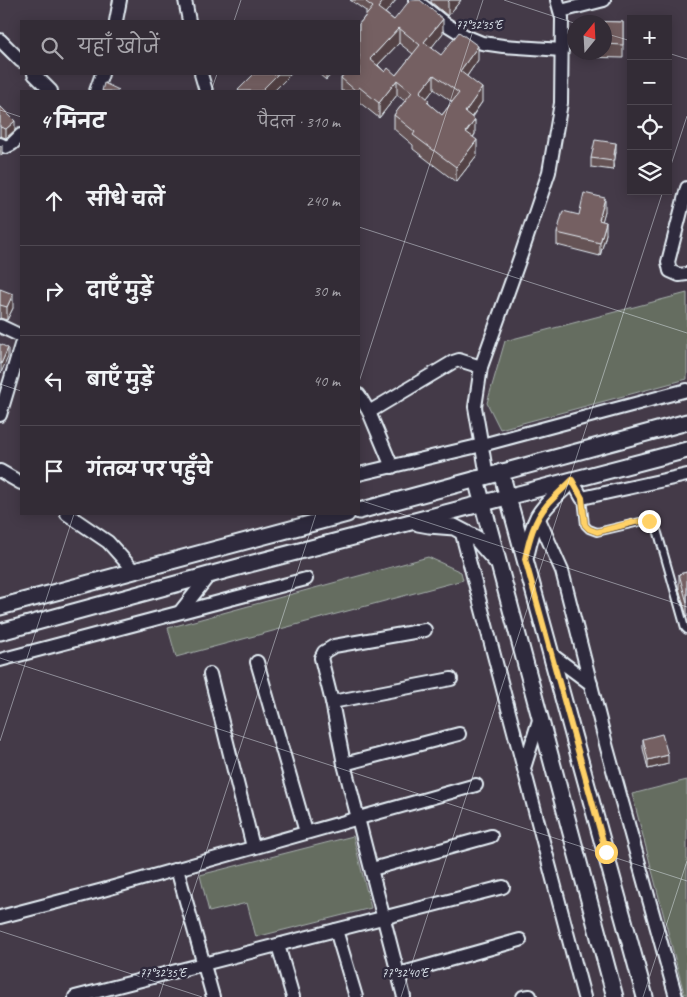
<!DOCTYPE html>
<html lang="hi">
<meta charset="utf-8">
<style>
:root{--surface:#332c36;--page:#3e3842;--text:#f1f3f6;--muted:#a9a7ad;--line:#4e4851}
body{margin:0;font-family:Caveat,"Playpen Sans Deva",sans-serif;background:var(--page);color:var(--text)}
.controls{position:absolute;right:15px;top:15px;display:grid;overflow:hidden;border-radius:0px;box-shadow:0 2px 12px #0003}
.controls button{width:45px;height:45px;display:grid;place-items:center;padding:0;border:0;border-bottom:1px solid var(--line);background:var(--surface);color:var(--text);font:25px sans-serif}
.compass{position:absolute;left:567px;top:15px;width:45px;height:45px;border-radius:50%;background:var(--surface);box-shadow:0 2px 12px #0003;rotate:18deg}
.stop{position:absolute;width:15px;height:15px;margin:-11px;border:4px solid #ffd166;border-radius:50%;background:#fff}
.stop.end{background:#ffd166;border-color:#fff;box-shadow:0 1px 5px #0008}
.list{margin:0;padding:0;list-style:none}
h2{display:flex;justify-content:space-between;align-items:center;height:65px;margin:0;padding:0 20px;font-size:21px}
h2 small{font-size:16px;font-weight:400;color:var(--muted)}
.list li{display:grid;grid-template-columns:32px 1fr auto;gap:15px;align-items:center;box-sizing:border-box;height:90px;padding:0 20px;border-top:1px solid var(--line)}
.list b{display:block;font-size:19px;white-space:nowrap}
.list em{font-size:16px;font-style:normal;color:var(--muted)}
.icon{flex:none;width:28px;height:28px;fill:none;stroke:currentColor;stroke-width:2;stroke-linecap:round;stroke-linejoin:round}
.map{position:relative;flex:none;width:687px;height:997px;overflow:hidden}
.search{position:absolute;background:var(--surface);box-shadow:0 2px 12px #0003;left:20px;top:20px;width:340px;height:55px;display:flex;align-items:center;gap:12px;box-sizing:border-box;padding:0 18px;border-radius:0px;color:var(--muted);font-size:19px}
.panel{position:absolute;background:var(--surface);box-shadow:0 2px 12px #0003;left:20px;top:90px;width:340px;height:425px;border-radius:0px}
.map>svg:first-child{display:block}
</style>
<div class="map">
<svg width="687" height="997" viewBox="0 0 687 997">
<rect width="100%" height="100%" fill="#443a48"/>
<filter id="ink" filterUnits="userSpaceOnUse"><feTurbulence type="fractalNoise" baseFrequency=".02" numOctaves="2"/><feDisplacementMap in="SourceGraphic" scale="10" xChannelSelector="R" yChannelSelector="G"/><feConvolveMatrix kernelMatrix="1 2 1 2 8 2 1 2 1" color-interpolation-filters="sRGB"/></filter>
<g filter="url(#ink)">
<g fill="#656d60" stroke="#a6afac">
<polygon points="687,293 687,379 500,429 487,403 505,341"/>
<polygon points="428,557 461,572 463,580 176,657 168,628"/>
<polygon points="687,780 687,997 685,997 632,794"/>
<polygon points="353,836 371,908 256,937 247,903 209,912 200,875"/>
</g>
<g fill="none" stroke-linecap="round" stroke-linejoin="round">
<defs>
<path id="service" d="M582,498L585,525L589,529L597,532L644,521C653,522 655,525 658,533L685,628L687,630"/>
<g id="minor">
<polyline points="185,0 189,21"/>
<polyline points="415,0 444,23 465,36 482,43 503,46 562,50"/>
<polyline points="561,11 604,0"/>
<polyline points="116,21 120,0"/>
<polyline points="0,40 21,61"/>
<polyline points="34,74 51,91"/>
<polyline points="201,74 206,91"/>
<polyline points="96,91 102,74"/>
<polyline points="0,144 6,147 12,144 21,135"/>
<polyline points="687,188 668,262 670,271 679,275 687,274"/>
<polyline points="0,326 21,336"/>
<polyline points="359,395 369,412 392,467"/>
<polyline points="369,412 453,362 459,360 481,367"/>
<polyline points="0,415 21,345"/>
<polyline points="0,471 21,483"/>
<polyline points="359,474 482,445 687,390"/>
<polyline points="487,476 475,407 481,367 521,255 549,172 561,103 562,18 557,0"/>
<polyline points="572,480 582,498 687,475"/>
<polyline points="67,514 108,542 134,571"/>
<polyline points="538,517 562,571 607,748 676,997"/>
<polyline points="461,530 584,997"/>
<polyline points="180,612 210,574"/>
<polyline points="552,655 591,684"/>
<polyline points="0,660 306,579"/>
<polyline points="257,662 306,832"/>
<polyline points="210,674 253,847"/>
<polyline points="332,702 451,679"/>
<polyline points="344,764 459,734"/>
<polyline points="524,768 540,717"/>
<polyline points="177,869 213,997"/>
<polyline points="372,869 491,836"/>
<polyline points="0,917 103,890 476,785"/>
<polyline points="336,930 356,997"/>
<polyline points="278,945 293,997"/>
<polyline points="399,974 520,940"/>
<polyline points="75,997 503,887"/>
<polyline points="404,997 344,764 332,702 321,658 324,652 334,646 425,630"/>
<polyline points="523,997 530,996"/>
</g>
<g id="tertiary">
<polyline points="501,472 645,997"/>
<polyline points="476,479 615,997"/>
<polyline points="359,511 687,422"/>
<polyline points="418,523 429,525 454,527 477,539 497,562"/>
<path d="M526,555C529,542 532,529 538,517C546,503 560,492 571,481"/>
<polyline points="0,607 347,514"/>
<polyline points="0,632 242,566 687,450"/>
</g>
</defs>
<use href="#service" stroke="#e8f1f8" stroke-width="10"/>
<use href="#minor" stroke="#e8f1f8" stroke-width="16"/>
<use href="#tertiary" stroke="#e8f1f8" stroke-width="19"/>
<use href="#service" stroke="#2f2a3d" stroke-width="6"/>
<use href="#minor" stroke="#2f2a3d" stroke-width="12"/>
<use href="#tertiary" stroke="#2f2a3d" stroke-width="15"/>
</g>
<g fill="#655354" stroke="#e8f1f8" fill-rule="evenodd">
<path d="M350,0H396L385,13L394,20L443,33L431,48L441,55L478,60L467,76L482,102L472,117L475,134L473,138L477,155L456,182L413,149V145L394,129V115L405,101L397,95L379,118L359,102V91H341V78L359,74V24L366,15V11ZM399,43L413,54L396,75L385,72L378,65ZM434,89L452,102L442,115L429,104L427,98Z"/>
<polygon points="431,0 461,0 448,16 431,2"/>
<polygon points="604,22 623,22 623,58 584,57 584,52 604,52"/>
<polygon points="319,74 331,74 326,80"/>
<polygon points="0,106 15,130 6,138 0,136"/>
<polygon points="616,152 613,170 591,167 591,158"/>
<polygon points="605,211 602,221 606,234 600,256 557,245 557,233 579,215"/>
<polygon points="0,289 13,308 7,320 0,318"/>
<polygon points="687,572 687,617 679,588 679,574"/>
<polygon points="643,739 668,764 648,769 643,748"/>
</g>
<g fill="#524345" stroke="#e8f1f8">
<polygon points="384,0 396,0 378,22 378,8"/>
<polygon points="450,0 461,0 448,16 448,2"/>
<polygon points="443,19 443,33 424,57 424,42"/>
<polygon points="399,28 399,43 370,73 370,59"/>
<polygon points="478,46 478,60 460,86 460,71"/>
<polygon points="278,74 291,74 274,91 261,91"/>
<polygon points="326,74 331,74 326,80"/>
<polygon points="434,75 434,89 420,107 420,92"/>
<polygon points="397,80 397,95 379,118 379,103"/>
<polygon points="482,88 482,102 465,126 465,112"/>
<polygon points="475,120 475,134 466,147 466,132"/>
<polygon points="15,121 15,130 6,138 6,129"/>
<polygon points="477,140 477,155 456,182 456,167"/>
<polygon points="616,143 616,152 613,170 613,161"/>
<polygon points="2,145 2,154 0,156 0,147"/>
<polygon points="605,198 605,211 599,233 599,220"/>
<polygon points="606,222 606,234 600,256 600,243"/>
<polygon points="13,294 13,308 7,320 7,307"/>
<polygon points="8,348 8,357 1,373 1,364"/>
<polygon points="668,755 668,764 648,769 648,760"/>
</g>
<g fill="#756062" stroke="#e8f1f8" fill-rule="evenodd">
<path d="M367,0H384L378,8L394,20L410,0H420L443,19L424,42L441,55L459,32L478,46L460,71L482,88L465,112L475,120L466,132L477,140L456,167L413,135L415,132L394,115L412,92L397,80L379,103L359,87L356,91L341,78L344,74H359V57L360,56L359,55V24L373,7L366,2ZM399,28L420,45L396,75L388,68L385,72L370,59ZM434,75L459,93L442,115L427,102L429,100L420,92Z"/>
<polygon points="584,21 623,22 623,45 604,44 604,22 584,22"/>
<polygon points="254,74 278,74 261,91 237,91"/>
<polygon points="104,83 119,90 118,91 102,91"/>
<polygon points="0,106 15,121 6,129 0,127"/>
<polygon points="595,140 616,143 613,161 591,158"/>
<polygon points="584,193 605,198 599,220 606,222 600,243 557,233 563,211 579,215"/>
<polygon points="0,289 13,294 7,307 0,305"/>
<polygon points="0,344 8,348 1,364 0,364"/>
<polygon points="687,572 687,603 679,574"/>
<polygon points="662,734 668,755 648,760 643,739"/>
</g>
</g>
<g fill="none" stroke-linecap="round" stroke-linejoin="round" filter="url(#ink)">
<path stroke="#ffd166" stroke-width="6" d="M606,852L525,559C529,540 534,520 547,505C555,496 564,488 572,480L582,498L585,525L589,529L597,532L635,522L644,521H649"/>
</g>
<path fill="none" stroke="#e8f1f8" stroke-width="1" stroke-opacity="0.45" d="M504,0L574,23M234,21L241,0M604,33L631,41M668,53L687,59M211,91L217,74M0,110L21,117M668,174L687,116M359,227L687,333M359,382L483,0M0,384L21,391M359,500L687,607M0,658L687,881M0,741L74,514M0,931L202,997M159,997L316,514M401,997L663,191M643,997L687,861"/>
<g font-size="12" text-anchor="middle" fill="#e8f1f8" stroke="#2f2a3d" stroke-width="5" stroke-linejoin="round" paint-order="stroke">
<text x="479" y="29">77°32'35"E</text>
<text x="405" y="977">77°32'40"E</text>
<text x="163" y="977">77°32'35"E</text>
</g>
</svg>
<div class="controls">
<button>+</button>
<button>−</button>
<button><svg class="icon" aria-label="locate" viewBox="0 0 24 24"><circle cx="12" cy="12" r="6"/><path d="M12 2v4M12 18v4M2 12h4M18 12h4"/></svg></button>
<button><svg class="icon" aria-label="layers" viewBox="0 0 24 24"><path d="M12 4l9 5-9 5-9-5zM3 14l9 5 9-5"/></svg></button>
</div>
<svg class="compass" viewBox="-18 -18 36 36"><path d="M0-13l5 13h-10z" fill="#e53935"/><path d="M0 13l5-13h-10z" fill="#a9a7ad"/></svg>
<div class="stop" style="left:606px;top:852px"></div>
<div class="stop end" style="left:649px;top:521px"></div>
<div class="search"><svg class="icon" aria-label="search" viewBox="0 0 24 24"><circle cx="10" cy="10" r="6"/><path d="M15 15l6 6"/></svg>यहाँ खोजें</div>
<section class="panel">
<h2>4 मिनट<small>पैदल · 310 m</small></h2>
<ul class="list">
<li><svg class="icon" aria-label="ahead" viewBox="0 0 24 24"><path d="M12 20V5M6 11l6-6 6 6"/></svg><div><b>सीधे चलें</b></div><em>240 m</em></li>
<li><svg class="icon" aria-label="right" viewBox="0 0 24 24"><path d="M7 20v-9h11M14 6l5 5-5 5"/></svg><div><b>दाएँ मुड़ें</b></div><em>30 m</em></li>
<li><svg class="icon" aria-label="left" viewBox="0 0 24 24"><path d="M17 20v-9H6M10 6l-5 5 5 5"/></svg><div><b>बाएँ मुड़ें</b></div><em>40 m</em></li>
<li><svg class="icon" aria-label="arrive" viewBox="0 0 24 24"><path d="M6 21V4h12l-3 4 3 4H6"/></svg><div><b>गंतव्य पर पहुँचे</b></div></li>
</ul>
</section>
</div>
